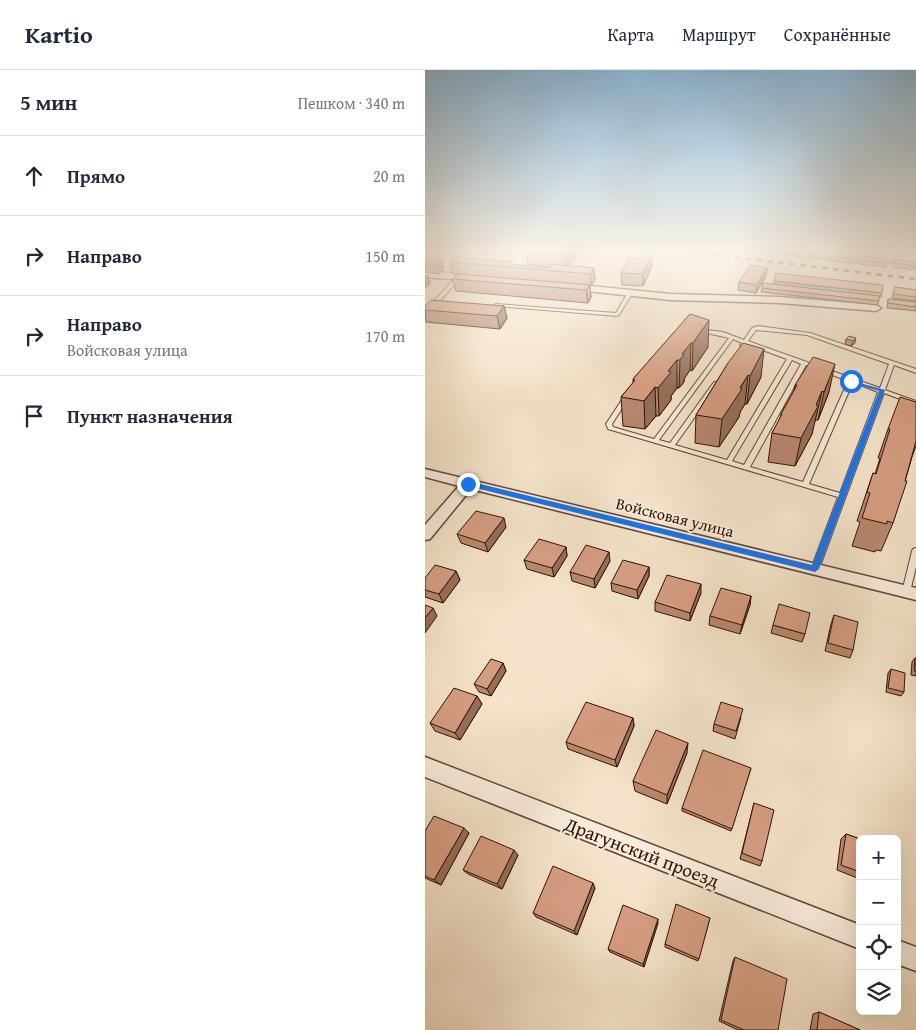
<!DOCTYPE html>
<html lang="ru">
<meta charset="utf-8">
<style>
:root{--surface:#fff;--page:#f6f6f7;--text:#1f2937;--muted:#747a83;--line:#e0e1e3}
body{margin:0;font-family:"Gentium Book Plus",serif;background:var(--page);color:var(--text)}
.controls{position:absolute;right:15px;bottom:15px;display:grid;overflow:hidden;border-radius:8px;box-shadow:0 5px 20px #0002}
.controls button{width:45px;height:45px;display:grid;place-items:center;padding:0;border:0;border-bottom:1px solid var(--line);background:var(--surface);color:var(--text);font:25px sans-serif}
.stop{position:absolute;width:15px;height:15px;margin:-11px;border:4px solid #1a73e8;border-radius:50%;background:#fff}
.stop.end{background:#1a73e8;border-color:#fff;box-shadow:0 1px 5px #0008}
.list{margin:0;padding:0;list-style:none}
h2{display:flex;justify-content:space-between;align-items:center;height:65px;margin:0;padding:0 20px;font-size:21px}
h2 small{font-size:16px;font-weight:400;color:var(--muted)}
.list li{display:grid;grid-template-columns:32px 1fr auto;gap:15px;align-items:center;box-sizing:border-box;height:80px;padding:0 20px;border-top:1px solid var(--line)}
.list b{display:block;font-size:19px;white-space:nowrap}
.list p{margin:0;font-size:16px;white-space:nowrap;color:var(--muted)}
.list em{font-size:16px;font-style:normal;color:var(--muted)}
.icon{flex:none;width:28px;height:28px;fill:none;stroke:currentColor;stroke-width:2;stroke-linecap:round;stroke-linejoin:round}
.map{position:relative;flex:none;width:491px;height:960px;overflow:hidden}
header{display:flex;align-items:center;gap:30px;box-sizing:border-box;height:70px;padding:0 25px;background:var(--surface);border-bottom:1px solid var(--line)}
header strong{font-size:24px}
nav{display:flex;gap:28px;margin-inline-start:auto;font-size:18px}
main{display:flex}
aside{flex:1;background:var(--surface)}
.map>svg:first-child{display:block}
</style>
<header>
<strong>Kartio</strong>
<nav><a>Карта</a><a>Маршрут</a><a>Сохранённые</a></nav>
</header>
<main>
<aside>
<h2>5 мин<small>Пешком · 340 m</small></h2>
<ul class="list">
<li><svg class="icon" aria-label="ahead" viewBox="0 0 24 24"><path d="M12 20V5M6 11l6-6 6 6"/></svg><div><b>Прямо</b></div><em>20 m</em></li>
<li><svg class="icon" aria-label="right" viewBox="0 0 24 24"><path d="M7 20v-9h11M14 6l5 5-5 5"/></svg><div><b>Направо</b></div><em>150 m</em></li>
<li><svg class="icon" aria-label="right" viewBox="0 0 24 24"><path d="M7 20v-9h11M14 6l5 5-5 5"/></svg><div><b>Направо</b><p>Войсковая улица</p></div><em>170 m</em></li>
<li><svg class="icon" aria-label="arrive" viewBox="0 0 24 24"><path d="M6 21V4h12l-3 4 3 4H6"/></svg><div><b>Пункт назначения</b></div></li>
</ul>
</aside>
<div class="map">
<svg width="491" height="960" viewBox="0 0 491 960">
<rect width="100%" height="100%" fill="#f5e4cb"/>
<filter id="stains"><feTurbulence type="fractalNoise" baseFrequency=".004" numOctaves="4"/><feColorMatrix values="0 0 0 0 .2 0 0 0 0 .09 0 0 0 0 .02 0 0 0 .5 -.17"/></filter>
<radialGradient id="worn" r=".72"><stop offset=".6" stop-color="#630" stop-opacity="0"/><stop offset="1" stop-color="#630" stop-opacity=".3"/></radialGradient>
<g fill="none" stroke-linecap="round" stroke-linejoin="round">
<defs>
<g id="service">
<polygon points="32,206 36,207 2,245 0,245 0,241"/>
<polygon points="204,221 208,222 194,245 192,246 71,236 69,235 71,234 191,243"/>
<path d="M333,256L385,263L491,299V303L469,295L460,320L491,331V335L459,323L394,499L393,501H387L386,499L413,427L183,359L181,354L200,325H204L205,326L187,354L188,357L229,369L304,268L273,261V259L298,262L319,270L327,258ZM331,260L382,265L464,294L455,318L323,271ZM308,269L317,273L315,275L316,276H320L321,274L362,289L302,390L250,375L294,313L293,312H289L245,373L234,370ZM367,290L376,294L319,395L307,391ZM381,295L423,311L378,412L325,397ZM428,312L453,322L415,423L384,414Z"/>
<polygon points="491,478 491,497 485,522 484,524 478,524 477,522 487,481 488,479"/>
</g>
<g id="minor">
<polygon points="0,201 51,205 55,208 51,211 0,207"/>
<polygon points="146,214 245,224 355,227 451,235 456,238 451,241 355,233 245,230 143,219 143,215"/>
<polygon points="0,399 491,518 491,530 46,419 5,469 0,470 0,455 34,416 0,407"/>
<polygon points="0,687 435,855 435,879 0,707"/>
<polygon points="472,870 491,877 491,901 472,894"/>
</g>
<polygon id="secondary" points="416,182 458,182 491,186 491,194 422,186"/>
</defs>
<use href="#service" stroke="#614634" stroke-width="2"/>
<use href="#minor" stroke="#614634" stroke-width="3"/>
<use href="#secondary" stroke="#301201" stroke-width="3"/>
<use href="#service" fill="#f8eddd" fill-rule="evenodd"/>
<use href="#minor" fill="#f8eddd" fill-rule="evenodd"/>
<use href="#secondary" fill="#f8eddd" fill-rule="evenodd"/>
<polyline stroke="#301201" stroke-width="2.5" stroke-dasharray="5.5 5.5" stroke-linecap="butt" points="266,182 491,209"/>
</g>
<g fill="#b98871" stroke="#301201">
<polygon points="101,182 157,182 144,196 169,198 170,210 166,216 165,216 166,227 163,233 31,221 27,209 32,204 28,204 25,192 88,194 124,198 124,197 103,194"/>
<polygon points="298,182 318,182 316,185"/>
<polygon points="336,182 406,182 461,193 460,197"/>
<polygon points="0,189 19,198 14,204 0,202"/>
<polygon points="216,189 227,196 218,216 197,215 196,203"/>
<polygon points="469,189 491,192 491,200 468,197"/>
<polygon points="342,198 341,206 331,223 313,220 314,212"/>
<polygon points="349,211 457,223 456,227 454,227 453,235 336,222 337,218 348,215"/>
<polygon points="470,217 491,220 491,231 467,228"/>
<polygon points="463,229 491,232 491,241 462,238"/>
<polygon points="0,236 79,236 82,248 75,259 1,252"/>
<polygon points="265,244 283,277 267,301 265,300 259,309 259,312 254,318 252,318 246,326 246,330 234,346 231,346 220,359 198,356 196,327 208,313 208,309"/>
<polygon points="424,266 430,273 426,276 420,274 421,269"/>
<polygon points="303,293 336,307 322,334 320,334 315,342 314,347 294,377 270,373 271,345"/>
<polygon points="370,315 404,322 393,350 391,350 389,353 387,364 370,396 343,392 347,363 355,349 356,344 369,321"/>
<polygon points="491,332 491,376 487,387 468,453 456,481 451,480 450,482 427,476 435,452 432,451 448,403 450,404 455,388 453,388 463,359"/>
<polygon points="81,457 63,482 36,473 32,464"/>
<polygon points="141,477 142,486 129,507 102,499 99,490"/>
<polygon points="185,491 170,518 147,511 145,502"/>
<polygon points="224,497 224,506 213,529 187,521 186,513"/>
<polygon points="31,501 35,510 18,533 0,527 0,508"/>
<polygon points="276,523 265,551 230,541 230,532"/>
<polygon points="326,526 325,535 315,564 284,555 285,546"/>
<polygon points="409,545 428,580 425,588 400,581 406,554"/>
<polygon points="348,555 380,564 377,572 346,563"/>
<polygon points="490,588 491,588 491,606 486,605 487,592"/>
<polygon points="78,593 81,601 66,626 54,622 49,614"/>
<polygon points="466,599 479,622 476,626 461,622 463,603"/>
<polygon points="52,626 57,634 35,670 10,661 5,653"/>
<polygon points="316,647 310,669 288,661 289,654"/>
<polygon points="208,648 209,656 192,697 143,679 141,672"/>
<polygon points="262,683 242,734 210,721 208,711"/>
<polygon points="326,698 306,761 257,741 257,738"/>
<polygon points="329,733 337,791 335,796 315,789"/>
<polygon points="0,761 44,763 16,815 0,808"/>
<polygon points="421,764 435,769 435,809 412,800 416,769"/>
<polygon points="93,785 77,819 43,804 38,800"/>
<polygon points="170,818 152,865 111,847 108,843"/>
<polygon points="285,848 273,891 240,877 240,874"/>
<polygon points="233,853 219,897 185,882 183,879"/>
<polygon points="310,887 353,960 313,960 294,951 308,891"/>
<polygon points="394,942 435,960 385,960 388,944"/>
</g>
<g fill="#966f5c" stroke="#301201">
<polygon points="144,182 157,183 141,199 140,187"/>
<polygon points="227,184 227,196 218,216 218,204"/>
<polygon points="17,190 19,198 14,204 12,195"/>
<polygon points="169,198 170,210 166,216 165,204"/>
<polygon points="342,198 341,206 331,223 332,215"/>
<polygon points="2,205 5,213 0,218 0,207"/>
<polygon points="165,215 166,227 163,233 161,220"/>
<polygon points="79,236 82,248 75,259 72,246"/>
<polygon points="284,250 283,277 267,301 268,273"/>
<polygon points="431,268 430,273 426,276 428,271"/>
<polygon points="266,273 265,300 259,309 259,312 254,318 255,290 257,284"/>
<polygon points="339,279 336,307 322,334 325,306"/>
<polygon points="252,290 252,318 246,326 246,330 234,346 233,318 243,301"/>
<polygon points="410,294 404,322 393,350 399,322"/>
<polygon points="323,305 320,334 315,342 314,347 294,377 297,349"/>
<polygon points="230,317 231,346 220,359 219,331"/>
<polygon points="397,321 387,364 370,396 376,368"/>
<polygon points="79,448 81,457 63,482 60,473"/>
<polygon points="141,477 142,486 129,507 127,498"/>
<polygon points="184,482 185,491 170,518 169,509"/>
<polygon points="224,497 224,506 213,529 212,520"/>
<polygon points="31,501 35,510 18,533 14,524"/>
<polygon points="276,514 276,523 265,551 265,543"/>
<polygon points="326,526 325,535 315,564 317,555"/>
<polygon points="8,538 12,546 0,563 0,548"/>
<polygon points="78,593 81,601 66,626 62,619"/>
<polygon points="52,626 57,634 35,670 30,663"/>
<polygon points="208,648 209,656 192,697 190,690"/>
<polygon points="263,673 262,683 242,734 242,725"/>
<polygon points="39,758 44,763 16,815 9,810"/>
<polygon points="89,780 93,785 77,819 72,814"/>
<polygon points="168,813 170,818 152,865 149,861"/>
<polygon points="233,849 233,853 219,897 218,894"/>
</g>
<g fill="#d79e83" stroke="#301201">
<polygon points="104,182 144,182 140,187"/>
<polygon points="371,182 406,182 462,189 461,193"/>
<polygon points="218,183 227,184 218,204 196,203 204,188 216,189"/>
<polygon points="30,187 87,192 85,194 124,198 126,194 169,198 165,204 25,192"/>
<polygon points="0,189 17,190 12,195 0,195"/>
<polygon points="469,189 491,192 491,196 469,193"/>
<polygon points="325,195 342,198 332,215 314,212"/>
<polygon points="351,203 458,215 457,223 349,211"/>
<polygon points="32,204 165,215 161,220 27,209"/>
<polygon points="338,213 454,226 454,231 337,218"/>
<polygon points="470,217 491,220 491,227 468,224"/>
<polygon points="463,229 491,232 491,237 463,233"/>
<polygon points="6,230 79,236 72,246 0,240 0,236"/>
<polygon points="265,244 284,250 268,273 266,273 257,284 259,284 255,290 252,290 243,301 246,302 233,318 230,317 219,331 196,327 210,310 208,309"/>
<polygon points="424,266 431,268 428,271 421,269"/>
<polygon points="318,273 339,279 325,306 323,305 315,318 317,319 297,349 271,345 303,293"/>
<polygon points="388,287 410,294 399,322 397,321 391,335 393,336 376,368 347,363 357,344 356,344 372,315 370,315"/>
<polygon points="475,327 491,332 491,371 480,411 482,411 468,453 462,451 462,454 437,448 445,423 442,422 448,403 451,404 465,359 463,359"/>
<polygon points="51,441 79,448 60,473 32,464"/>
<polygon points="114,469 141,477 127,498 99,490"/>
<polygon points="161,475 184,482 169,509 145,502"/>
<polygon points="198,490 224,497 212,520 186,513"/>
<polygon points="10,495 31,501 14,524 0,520 0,508"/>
<polygon points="242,505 276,514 265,543 230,532"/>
<polygon points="296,518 326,526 317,555 285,546"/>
<polygon points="354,534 385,543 380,564 348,555"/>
<polygon points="0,535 8,538 0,548"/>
<polygon points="409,545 433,552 428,580 403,573"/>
<polygon points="490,588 491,588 491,601 489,601"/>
<polygon points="66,589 78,593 62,619 49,614"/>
<polygon points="466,599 480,603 479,622 463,618"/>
<polygon points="29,618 52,626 30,663 5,653"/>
<polygon points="161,632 208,648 190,690 141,672"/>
<polygon points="296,632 318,639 311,661 289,654"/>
<polygon points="231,660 263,673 242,725 208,711"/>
<polygon points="278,680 326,698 307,759 257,738"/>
<polygon points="329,733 349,740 337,791 317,783"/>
<polygon points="9,746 39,758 9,810 0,806 0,761"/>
<polygon points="421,764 435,769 435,802 416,795"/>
<polygon points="56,766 89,780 72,814 38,800"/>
<polygon points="128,796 168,813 149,861 108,843"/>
<polygon points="251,834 285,848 274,889 240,874"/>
<polygon points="198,835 233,849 218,894 183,879"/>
<polygon points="310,887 362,909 353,960 319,960 296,950"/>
<polygon points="394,942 435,960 392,960"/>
</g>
<linearGradient id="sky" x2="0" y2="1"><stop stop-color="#8bb7d8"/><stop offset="0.57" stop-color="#faf3e8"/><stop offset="1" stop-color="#faf3e8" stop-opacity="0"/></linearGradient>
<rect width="491" height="317" fill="url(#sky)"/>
<polygon fill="#1a73e8" points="424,310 460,320 394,499 390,502 43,416 39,414 43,411 387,495 454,321 424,312"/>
<g text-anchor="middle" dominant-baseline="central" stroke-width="4" stroke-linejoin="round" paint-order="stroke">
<g font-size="16" fill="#301201" stroke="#f8eddd">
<text transform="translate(250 447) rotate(14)">Войсковая улица</text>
</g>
<g font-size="19" fill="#301201" stroke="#f8eddd">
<text transform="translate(217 782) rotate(21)">Драгунский проезд</text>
</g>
</g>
<rect width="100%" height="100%" filter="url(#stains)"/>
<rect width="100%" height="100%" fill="url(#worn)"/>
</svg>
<div class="controls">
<button>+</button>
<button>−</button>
<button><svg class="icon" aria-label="locate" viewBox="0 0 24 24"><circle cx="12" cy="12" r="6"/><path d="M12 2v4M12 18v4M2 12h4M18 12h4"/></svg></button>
<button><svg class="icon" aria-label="layers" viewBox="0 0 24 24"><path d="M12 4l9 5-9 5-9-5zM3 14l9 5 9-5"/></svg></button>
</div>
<div class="stop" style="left:426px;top:311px"></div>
<div class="stop end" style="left:43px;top:414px"></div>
</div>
</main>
